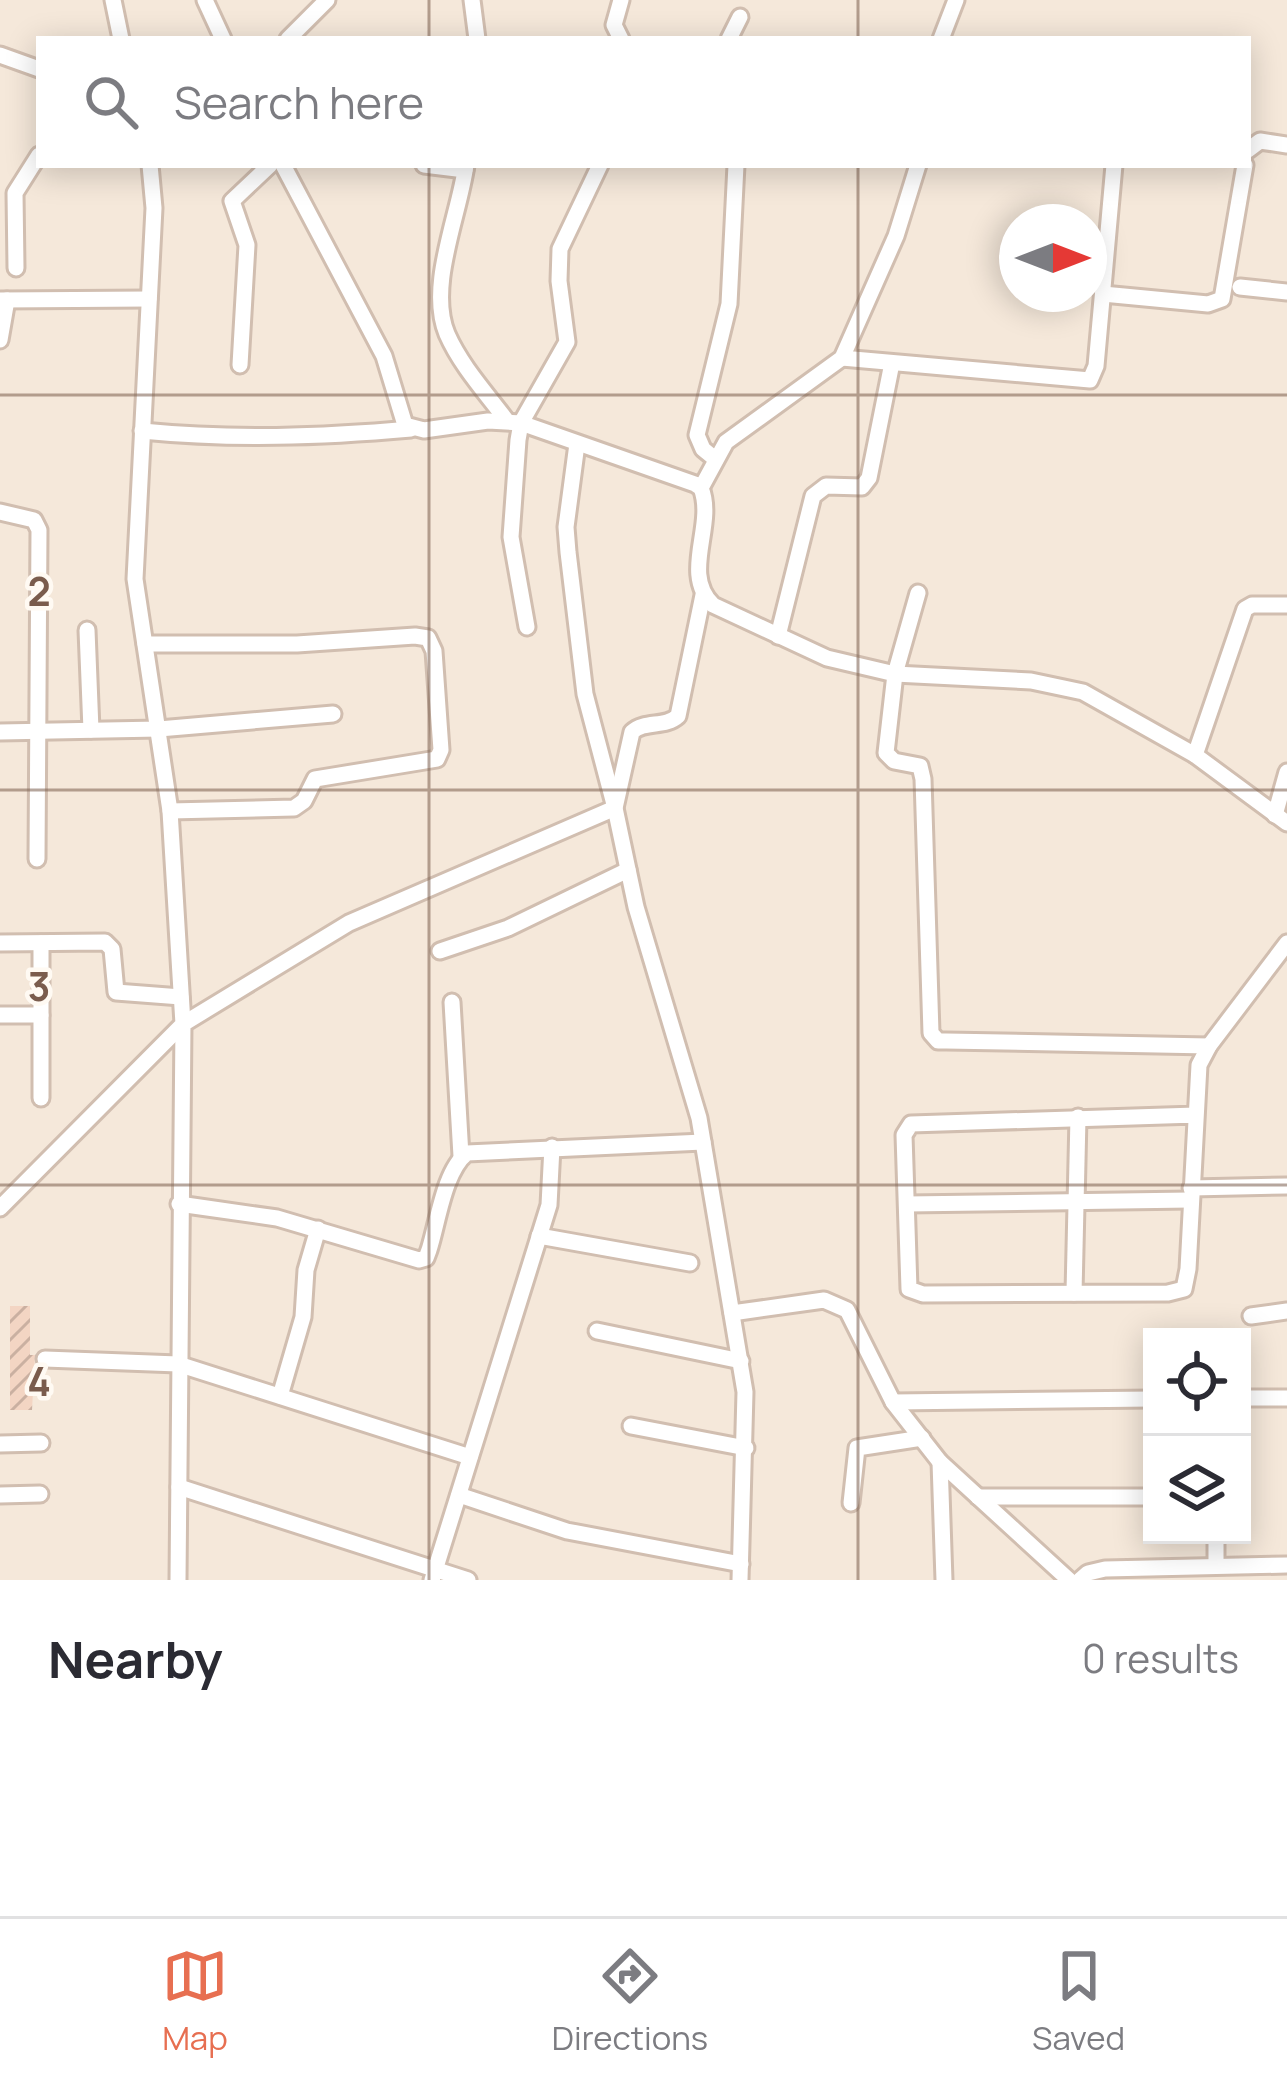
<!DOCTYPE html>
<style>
:root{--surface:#fff;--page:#f7f7f7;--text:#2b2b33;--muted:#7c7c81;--line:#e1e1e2;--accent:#e76f51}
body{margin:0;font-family:Manrope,sans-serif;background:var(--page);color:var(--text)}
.controls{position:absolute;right:36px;bottom:36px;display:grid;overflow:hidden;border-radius:0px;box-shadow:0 6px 30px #0003}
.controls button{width:108px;height:108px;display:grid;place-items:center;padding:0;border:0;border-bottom:3px solid var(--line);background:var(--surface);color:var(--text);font:60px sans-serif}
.compass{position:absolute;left:999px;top:204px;width:108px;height:108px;border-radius:50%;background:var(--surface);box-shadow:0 6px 30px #0003;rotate:90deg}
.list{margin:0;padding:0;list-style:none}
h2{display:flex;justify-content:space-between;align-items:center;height:156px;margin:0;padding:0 48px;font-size:51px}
h2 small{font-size:39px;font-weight:400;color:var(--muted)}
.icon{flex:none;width:66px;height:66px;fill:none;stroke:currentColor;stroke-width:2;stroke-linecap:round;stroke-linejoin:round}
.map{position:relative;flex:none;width:1287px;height:1580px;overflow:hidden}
.search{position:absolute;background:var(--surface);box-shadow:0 6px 30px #0003;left:36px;right:36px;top:36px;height:132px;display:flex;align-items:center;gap:30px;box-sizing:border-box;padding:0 42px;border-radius:0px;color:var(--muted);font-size:45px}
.sheet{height:336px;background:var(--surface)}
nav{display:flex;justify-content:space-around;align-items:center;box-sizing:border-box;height:168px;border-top:3px solid var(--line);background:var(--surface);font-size:33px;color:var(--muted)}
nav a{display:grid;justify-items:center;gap:6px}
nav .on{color:var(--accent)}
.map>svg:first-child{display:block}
</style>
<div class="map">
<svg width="1287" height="1580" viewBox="0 0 1287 1580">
<defs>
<pattern id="building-hatch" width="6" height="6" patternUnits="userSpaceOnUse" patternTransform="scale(3)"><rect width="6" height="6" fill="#f3d5c3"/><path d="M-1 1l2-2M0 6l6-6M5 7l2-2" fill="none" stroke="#cab0a1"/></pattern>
</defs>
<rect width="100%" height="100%" fill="#fdf6ec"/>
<path fill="#f5e8da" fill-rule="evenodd" d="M0,0H1287V1580H0ZM39,39H1248V165H39ZM1017,222H1089V294H1017ZM1152,1337H1242V1535H1152Z"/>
<polygon fill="url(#building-hatch)" points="10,1306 30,1306 30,1355 35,1355 32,1410 10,1410"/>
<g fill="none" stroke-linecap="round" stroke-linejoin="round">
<defs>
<g id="minor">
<polyline points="113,0 121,39"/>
<polyline points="205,0 223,39"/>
<polyline points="472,0 477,39"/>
<polyline points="621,0 614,25 621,39"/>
<polyline points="288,39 327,0"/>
<polyline points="729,39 740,17"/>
<polyline points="941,39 956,0"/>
<polyline points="0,55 39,69"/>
<polyline points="1248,150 1260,141 1287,145"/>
<path d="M283,165L384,356L405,425L424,430L488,421L521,423L695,484L701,488C716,526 680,573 713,605L827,658L895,674L1031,681L1083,692L1195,755L1287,823"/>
<polyline points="424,165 465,170"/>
<path d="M466,165C459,216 427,286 447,334C461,366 487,394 507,421"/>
<polyline points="16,268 15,193 39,155"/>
<polyline points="1240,287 1287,292"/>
<polyline points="1103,294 1208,304 1222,299 1245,165"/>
<polyline points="0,300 149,299"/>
<polyline points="0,340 7,300"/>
<polyline points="842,358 1090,380 1096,366 1114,165"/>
<polyline points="240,365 247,245 232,201 270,165"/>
<path d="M142,431C233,440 320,437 411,429"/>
<polyline points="714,458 703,449 697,435 729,304 736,165"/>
<polyline points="701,488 726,442 842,358 896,236 918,165"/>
<polyline points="0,512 34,520 39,530 37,859"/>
<polyline points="918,593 895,674 886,753 894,761 920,766 923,779 931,1033 938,1041 946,1041 1209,1046"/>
<path d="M703,595L678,716C665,728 645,720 632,732L615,808L636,907L699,1118L745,1392L740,1580"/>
<polyline points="527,627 511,537 518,440 521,423 567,342 559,281 560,249 600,165"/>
<polyline points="87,630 91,730"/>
<polyline points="778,636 813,496 826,486 862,487 869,478 892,363"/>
<polyline points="145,644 297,644 415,636 428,638 434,651 441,750 437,759 315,779 304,801 294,808 170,811"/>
<polyline points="0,732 159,729 333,714"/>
<polyline points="1195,755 1245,609 1252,605 1287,605"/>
<polyline points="1275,815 1287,772"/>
<polyline points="0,943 105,942 112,949 116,992 181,997"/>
<polyline points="440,951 508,928 628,870"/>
<polyline points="452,1002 461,1156"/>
<polyline points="0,1015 41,1015"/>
<polyline points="41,1098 41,943"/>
<polyline points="1196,1115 911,1124 904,1135 909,1289 923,1294 1168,1293 1184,1289 1188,1269 1199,1065 1209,1046 1287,943"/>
<polyline points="1191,1188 1287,1186"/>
<path d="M179,1204L277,1218L419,1260L426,1258L429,1250C438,1222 444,1171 467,1153L703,1142"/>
<polyline points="907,1204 1190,1200"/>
<polyline points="0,1208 183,1024 170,811 135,579 154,208 150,165"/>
<polyline points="539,1236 690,1263"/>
<polyline points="1074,1293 1078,1117"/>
<polyline points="732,1313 824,1300 847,1310 893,1402 940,1462 1069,1580"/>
<polyline points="1251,1316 1287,1311"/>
<polyline points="597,1331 741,1361"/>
<polyline points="45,1359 178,1364 470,1457"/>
<polyline points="280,1396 303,1317 306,1270 318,1229"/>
<polyline points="1242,1398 1287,1398"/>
<polyline points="893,1402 1152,1399"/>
<polyline points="631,1426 746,1448"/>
<polyline points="0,1444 41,1443"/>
<polyline points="940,1462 944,1580"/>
<polyline points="179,1487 468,1580"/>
<polyline points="0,1495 40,1494"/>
<polyline points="459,1495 567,1531 741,1564"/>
<polyline points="978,1497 1152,1497"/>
<polyline points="851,1503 857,1448 922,1438"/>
<polyline points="1216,1535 1216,1565"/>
<polyline points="178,1580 183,1024 349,923 615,808 585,694 568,552 566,527 577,444"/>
<polyline points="432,1580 549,1205 552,1147"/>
<polyline points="1080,1580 1088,1573 1105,1569 1287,1565"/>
</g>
</defs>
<use href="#minor" stroke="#d1beb0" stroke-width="21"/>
<use href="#minor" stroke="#fff" stroke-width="15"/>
</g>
<path fill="none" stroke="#7a5c4d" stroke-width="3" stroke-opacity="0.55" d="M429,0V39M858,0V39M429,165V1580M858,165V1580M0,395H1287M0,790H1287M0,1185H1287"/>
<g font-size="39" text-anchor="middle" font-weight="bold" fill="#7a5c4d" stroke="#fffaf3" stroke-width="9" stroke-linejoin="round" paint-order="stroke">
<text x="39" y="606">2</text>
<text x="39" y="1001">3</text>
<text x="39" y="1396">4</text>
</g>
</svg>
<div class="controls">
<button><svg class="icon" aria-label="locate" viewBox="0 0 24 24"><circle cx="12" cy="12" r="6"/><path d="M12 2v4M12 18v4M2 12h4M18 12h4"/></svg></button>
<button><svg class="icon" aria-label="layers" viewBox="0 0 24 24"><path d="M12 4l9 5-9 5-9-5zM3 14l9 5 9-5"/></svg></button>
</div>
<svg class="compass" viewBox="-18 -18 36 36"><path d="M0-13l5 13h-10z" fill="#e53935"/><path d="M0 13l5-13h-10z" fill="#7c7c81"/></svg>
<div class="search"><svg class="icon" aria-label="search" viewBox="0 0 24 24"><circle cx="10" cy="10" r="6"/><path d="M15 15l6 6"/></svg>Search here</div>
</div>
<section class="sheet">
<h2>Nearby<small>0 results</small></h2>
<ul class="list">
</ul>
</section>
<nav>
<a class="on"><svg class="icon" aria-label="map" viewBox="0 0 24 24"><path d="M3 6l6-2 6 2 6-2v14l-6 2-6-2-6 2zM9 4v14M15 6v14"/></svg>Map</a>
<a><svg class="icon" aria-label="directions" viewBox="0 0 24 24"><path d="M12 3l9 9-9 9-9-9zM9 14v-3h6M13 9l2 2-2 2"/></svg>Directions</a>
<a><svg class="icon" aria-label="saved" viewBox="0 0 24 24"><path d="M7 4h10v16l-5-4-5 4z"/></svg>Saved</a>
</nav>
